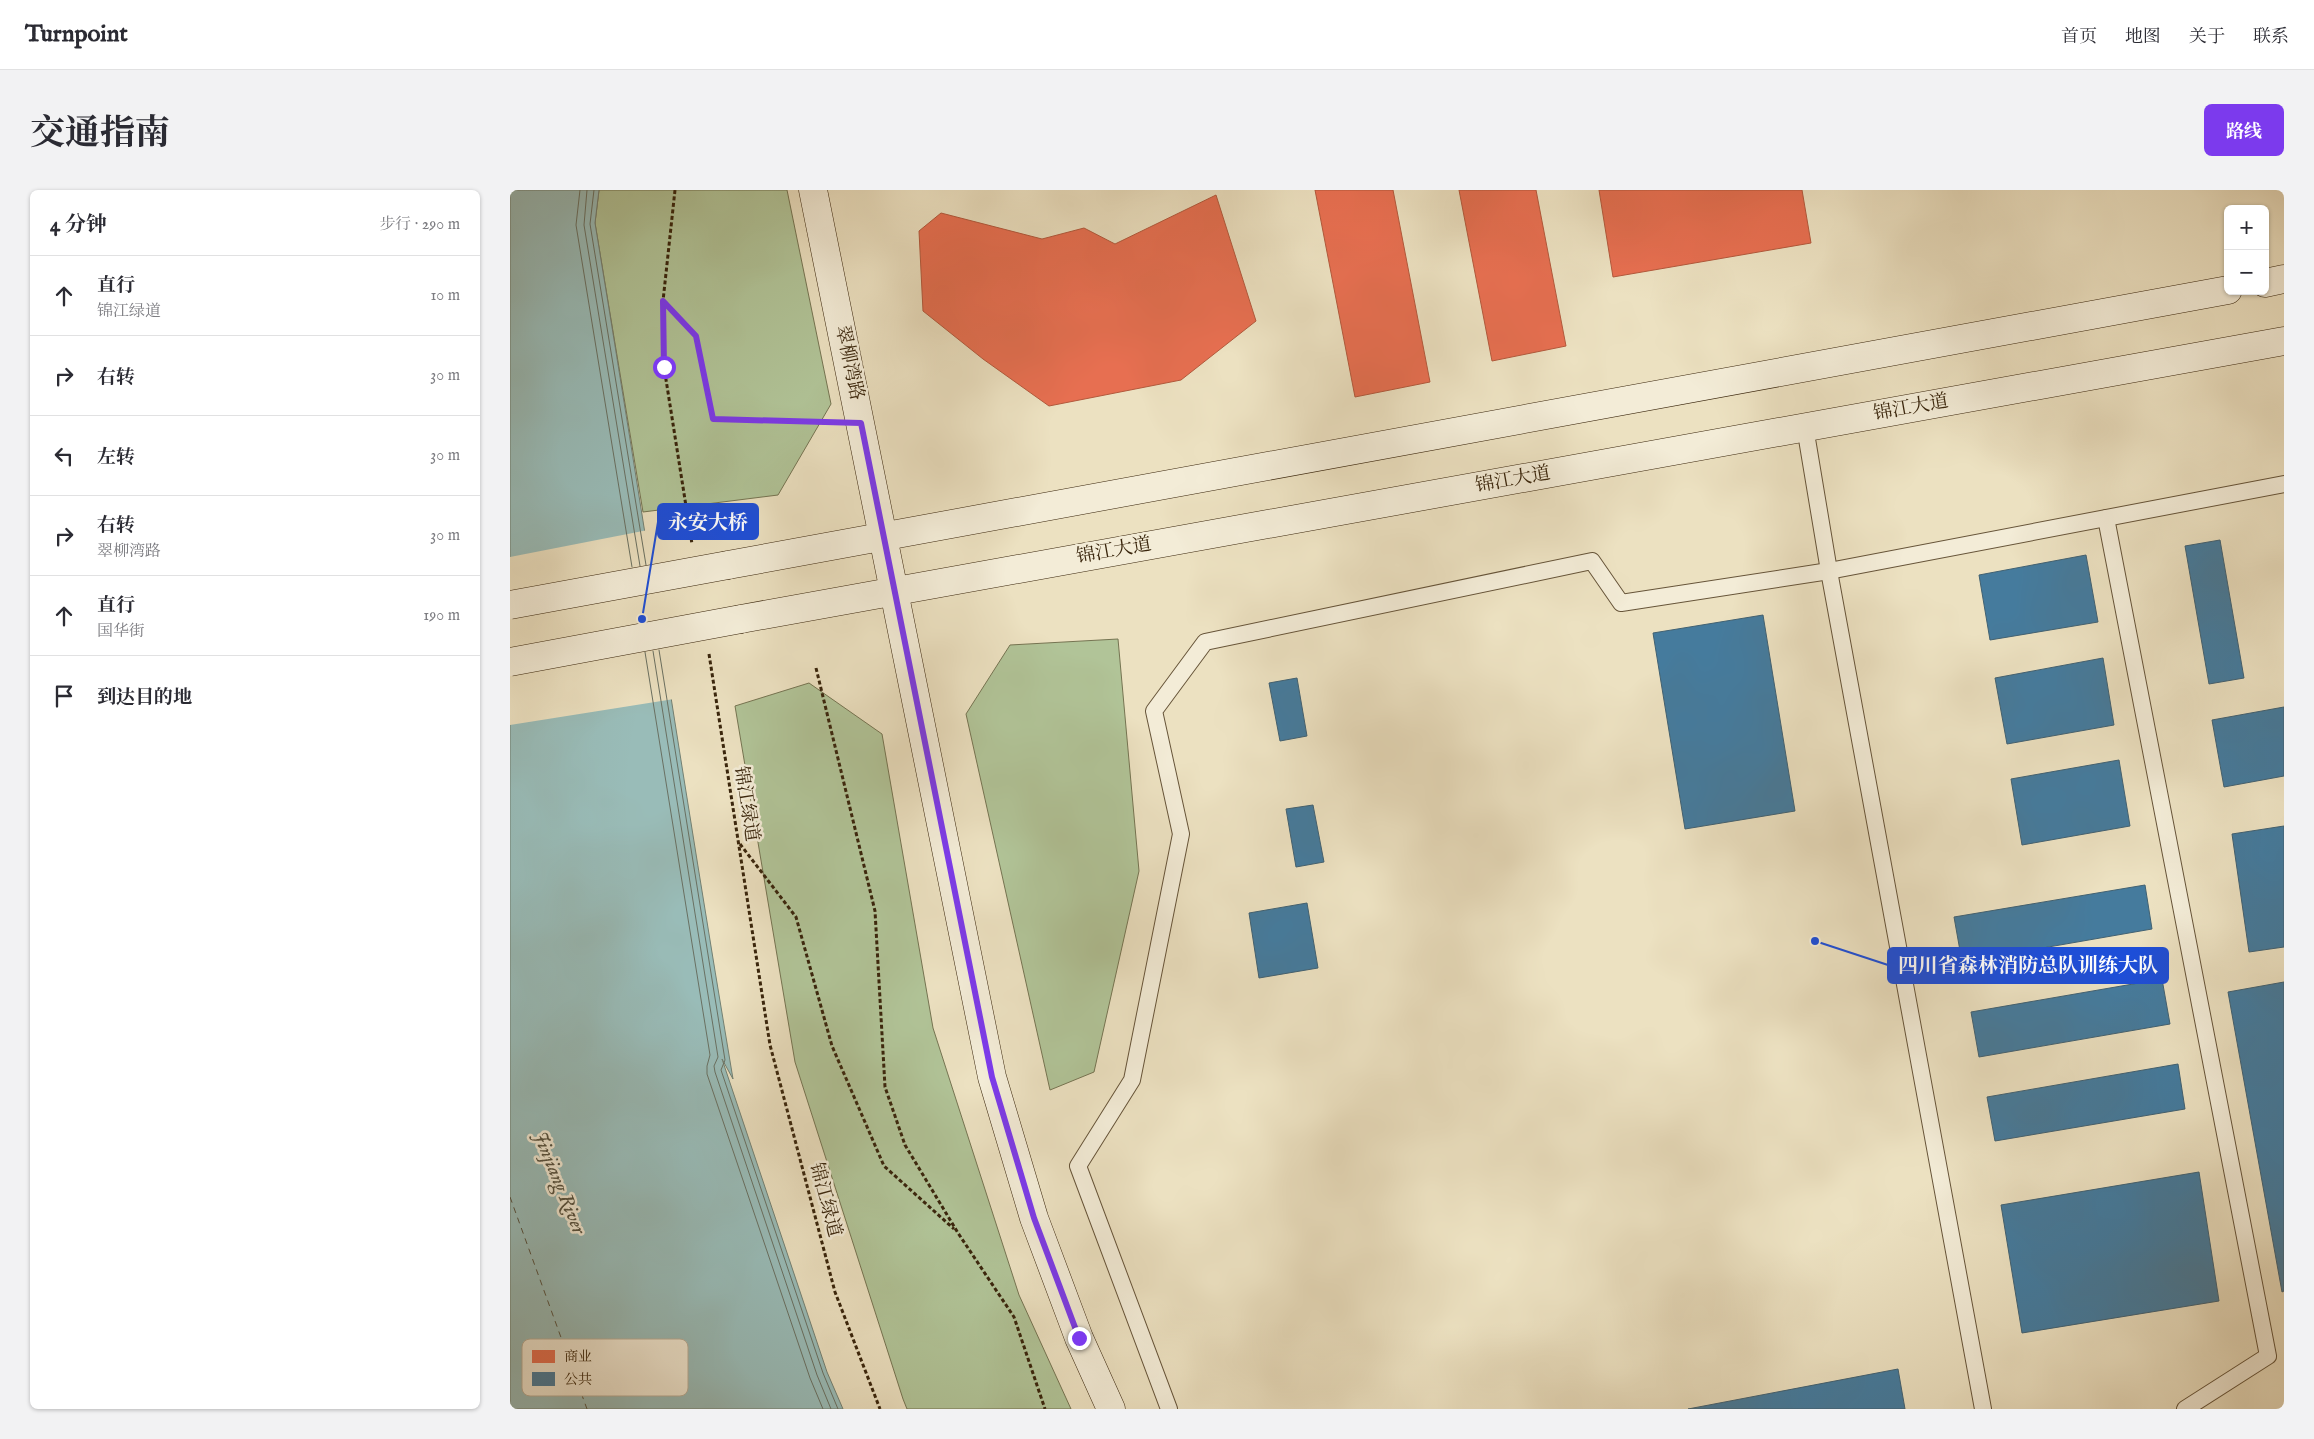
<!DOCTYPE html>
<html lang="zh">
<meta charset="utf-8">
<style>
:root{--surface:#fff;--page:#f2f2f3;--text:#2b2b33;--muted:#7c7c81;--line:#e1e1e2;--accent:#7c3aed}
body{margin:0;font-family:"IM FELL English","Noto Serif SC",serif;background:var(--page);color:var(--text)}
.controls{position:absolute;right:15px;top:15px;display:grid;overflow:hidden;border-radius:8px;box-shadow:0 1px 4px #0004}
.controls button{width:45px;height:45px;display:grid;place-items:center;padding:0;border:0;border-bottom:1px solid var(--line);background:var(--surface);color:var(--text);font:25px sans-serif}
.stop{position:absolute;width:15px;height:15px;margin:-11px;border:4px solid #7c3aed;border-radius:50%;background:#fff}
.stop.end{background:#7c3aed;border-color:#fff;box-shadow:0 1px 5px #0008}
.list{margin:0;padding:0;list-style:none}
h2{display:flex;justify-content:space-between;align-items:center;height:65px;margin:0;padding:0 20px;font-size:21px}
h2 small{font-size:16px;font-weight:400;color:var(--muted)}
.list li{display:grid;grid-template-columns:32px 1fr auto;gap:15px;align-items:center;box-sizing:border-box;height:80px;padding:0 20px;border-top:1px solid var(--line)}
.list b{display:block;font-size:19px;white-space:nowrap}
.list p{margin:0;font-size:16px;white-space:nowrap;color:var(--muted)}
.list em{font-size:16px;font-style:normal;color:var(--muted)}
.icon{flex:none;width:28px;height:28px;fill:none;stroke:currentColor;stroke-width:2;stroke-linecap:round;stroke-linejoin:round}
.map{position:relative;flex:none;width:1774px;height:1219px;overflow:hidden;border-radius:8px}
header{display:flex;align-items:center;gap:30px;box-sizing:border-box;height:70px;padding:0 25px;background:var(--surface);border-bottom:1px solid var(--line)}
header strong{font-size:24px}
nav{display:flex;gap:28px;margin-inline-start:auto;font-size:18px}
.intro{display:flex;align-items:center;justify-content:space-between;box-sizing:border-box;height:120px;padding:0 30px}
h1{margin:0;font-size:35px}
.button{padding:12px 22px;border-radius:8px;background:var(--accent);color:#fff;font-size:18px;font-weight:700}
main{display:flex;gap:30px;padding:0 30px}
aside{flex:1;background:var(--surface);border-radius:8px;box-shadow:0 1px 4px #0004}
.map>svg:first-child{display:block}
</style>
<header>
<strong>Turnpoint</strong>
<nav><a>首页</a><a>地图</a><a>关于</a><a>联系</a></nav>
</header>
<div class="intro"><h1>交通指南</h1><a class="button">路线</a></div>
<main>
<aside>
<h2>4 分钟<small>步行 · 290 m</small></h2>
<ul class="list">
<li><svg class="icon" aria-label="ahead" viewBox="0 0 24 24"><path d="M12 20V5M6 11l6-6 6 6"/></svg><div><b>直行</b><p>锦江绿道</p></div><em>10 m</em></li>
<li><svg class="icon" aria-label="right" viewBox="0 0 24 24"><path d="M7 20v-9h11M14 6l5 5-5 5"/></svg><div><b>右转</b></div><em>30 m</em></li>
<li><svg class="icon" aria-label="left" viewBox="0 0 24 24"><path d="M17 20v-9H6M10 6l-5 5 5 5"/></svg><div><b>左转</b></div><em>30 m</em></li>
<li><svg class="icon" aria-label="right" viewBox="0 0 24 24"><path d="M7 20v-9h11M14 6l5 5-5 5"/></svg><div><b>右转</b><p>翠柳湾路</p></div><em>30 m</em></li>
<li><svg class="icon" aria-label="ahead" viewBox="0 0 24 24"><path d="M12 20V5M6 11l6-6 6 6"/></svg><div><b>直行</b><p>国华街</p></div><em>190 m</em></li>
<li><svg class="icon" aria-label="arrive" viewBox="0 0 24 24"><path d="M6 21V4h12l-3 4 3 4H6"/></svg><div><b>到达目的地</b></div></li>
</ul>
</aside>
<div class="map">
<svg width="1774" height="1219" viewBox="0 0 1774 1219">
<rect width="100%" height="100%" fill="#ece1c1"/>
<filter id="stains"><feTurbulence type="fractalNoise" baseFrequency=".004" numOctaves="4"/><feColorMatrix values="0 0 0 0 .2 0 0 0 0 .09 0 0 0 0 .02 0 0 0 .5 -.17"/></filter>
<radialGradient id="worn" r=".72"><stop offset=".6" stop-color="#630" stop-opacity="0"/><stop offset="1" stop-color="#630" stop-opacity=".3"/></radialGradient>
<g fill="#b1c498" stroke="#757452">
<polygon points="89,0 277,0 321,214 268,305 133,322 85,33"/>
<polygon points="608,449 629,681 584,882 540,900 456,524 500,455"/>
<polygon points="299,493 372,544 423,838 509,1105 561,1219 397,1219 393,1209 285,872 225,516"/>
</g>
<path fill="#99bcb8" stroke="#738073" d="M0,0H89L85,33C132,318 175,604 223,889L212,869L317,1182L333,1219H0Z"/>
<polygon fill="#ece1c1" points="138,340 164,509 0,535 0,367"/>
<g fill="#e76f51" stroke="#b3593c">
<polygon points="805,0 883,0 920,192 845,207"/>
<polygon points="949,0 1026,0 1056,156 982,171"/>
<polygon points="1089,0 1292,0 1301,53 1103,87"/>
<polygon points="706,5 746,131 671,190 539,216 473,169 413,121 409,41 431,23 532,49 574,38 605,54"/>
</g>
<g fill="#457b9d" stroke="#416172">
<polygon points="1710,350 1734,488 1699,494 1675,356"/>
<polygon points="1576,365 1588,432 1480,450 1469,385"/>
<polygon points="1253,425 1285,621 1175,639 1143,443"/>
<polygon points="1593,468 1604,535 1497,554 1485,488"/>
<polygon points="787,488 797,546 770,551 759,493"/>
<polygon points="1774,517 1774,586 1714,597 1702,530"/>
<polygon points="1609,570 1620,636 1512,655 1501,589"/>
<polygon points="803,615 814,672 786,677 776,619"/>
<polygon points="1774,636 1774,757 1739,762 1722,644"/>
<polygon points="1635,695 1642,739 1452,772 1444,727"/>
<polygon points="797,713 808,778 749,788 739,723"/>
<polygon points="1652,789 1660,834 1469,867 1461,822"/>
<polygon points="1774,792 1774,1101 1772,1102 1718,802"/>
<polygon points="1668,874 1675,919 1485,951 1477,907"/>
<polygon points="1689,982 1709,1111 1512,1143 1491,1015"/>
<polygon points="1388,1179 1395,1219 1178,1219"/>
</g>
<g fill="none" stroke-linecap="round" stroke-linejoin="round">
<g stroke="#697062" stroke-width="1">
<polyline points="70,0 66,35 122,377"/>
<polyline points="77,0 74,35 130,376"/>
<polyline points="84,0 80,34 136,375"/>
<polyline points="149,460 215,870 211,880 313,1183 328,1219"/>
<polyline points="143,461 208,867 204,876 205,882 307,1185 321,1219"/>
<polyline points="135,462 200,865 197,876 197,884 300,1188 313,1219"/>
</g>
<polyline stroke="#565240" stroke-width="1" stroke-dasharray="6 5" stroke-linecap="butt" points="0,1007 77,1219"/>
<defs>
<g id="lane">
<polyline points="1295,237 1319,381 1473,1219"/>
<polyline points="1596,328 1758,1166 1675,1219"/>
<polyline points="659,1219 568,976 622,890 671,644 644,521 695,452 1082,371 1111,413 1319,381 1774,294"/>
</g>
<g id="secondary">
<polyline points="303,0 482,887 524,1028 569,1148 601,1219"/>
<polyline points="1755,93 1774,89"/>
<polyline points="218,375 1718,100"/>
<polyline points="231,429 1774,151"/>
</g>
</defs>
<use href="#lane" stroke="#665439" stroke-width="18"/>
<use href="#secondary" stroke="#39250c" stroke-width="29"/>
<g stroke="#39250c" stroke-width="3" stroke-dasharray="4 2.5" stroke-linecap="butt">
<polyline points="165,0 153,111 154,177 182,354"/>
<polyline points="154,112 186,146 203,229 320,233"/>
<polyline points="199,464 260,855 325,1102 370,1219"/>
<polyline points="306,478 365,721 375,897 395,955 448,1043 504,1127 535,1219"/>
<polyline points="230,654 286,727 322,856 374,976 444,1039"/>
</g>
<use href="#lane" stroke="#f3ecd7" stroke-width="16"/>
<use href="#secondary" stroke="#f3ecd7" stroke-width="28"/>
<defs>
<g id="secondary-bridge">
<polyline points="0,415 218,375"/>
<polyline points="0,472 231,429"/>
</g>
</defs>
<use href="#secondary-bridge" stroke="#39250c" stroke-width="29" stroke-linecap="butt"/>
<use href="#secondary-bridge" stroke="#f3ecd7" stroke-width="28"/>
</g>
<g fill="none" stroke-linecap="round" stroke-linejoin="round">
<polyline stroke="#7c3aed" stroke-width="6" points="154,177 153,111 186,146 203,229 351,233 482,887 524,1028 569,1148"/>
</g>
<g text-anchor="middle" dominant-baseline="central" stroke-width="5" stroke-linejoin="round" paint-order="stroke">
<g font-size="19" fill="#39250c" stroke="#f3ecd7">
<text transform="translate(339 173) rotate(78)">翠柳湾路</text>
<text transform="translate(1401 218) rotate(-10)">锦江大道</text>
<text transform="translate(1003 290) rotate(-10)">锦江大道</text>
<text transform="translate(604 361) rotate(-10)">锦江大道</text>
<text transform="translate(236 614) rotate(81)">锦江绿道</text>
<text transform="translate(315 1010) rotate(75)">锦江绿道</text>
</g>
<g font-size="20" font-style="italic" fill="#565240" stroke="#f3ecd7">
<text transform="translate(49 993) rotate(68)">Jinjiang River</text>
</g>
</g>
<rect x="12" y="1149" width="166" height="57" rx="8" fill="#f3ecd7" stroke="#bbb09a" stroke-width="1"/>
<rect x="22" y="1160" width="23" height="13" fill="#e76f51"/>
<rect x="22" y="1182" width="23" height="14" fill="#457b9d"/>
<g font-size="14" fill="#39250c">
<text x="54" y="1171">商业</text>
<text x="54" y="1194">公共</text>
</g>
<path fill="none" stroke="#1d4ed8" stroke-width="2" d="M132 429L148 332M1305 751L1378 775"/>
<g fill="#1d4ed8" stroke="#f3ecd7" stroke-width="2">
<circle cx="132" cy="429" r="5"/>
<circle cx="1305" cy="751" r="5"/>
</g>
<g fill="#1d4ed8" stroke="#1d4ed8" stroke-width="2">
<rect x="148" y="314" width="100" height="35" rx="5"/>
<rect x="1378" y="758" width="280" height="35" rx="5"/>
</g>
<g font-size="20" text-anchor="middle" font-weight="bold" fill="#fff">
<text x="198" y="339">永安大桥</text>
<text x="1518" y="782">四川省森林消防总队训练大队</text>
</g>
<rect width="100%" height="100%" filter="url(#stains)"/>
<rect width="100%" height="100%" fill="url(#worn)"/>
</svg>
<div class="controls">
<button>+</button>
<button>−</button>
</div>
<div class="stop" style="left:154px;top:177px"></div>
<div class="stop end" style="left:569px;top:1148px"></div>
</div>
</main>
